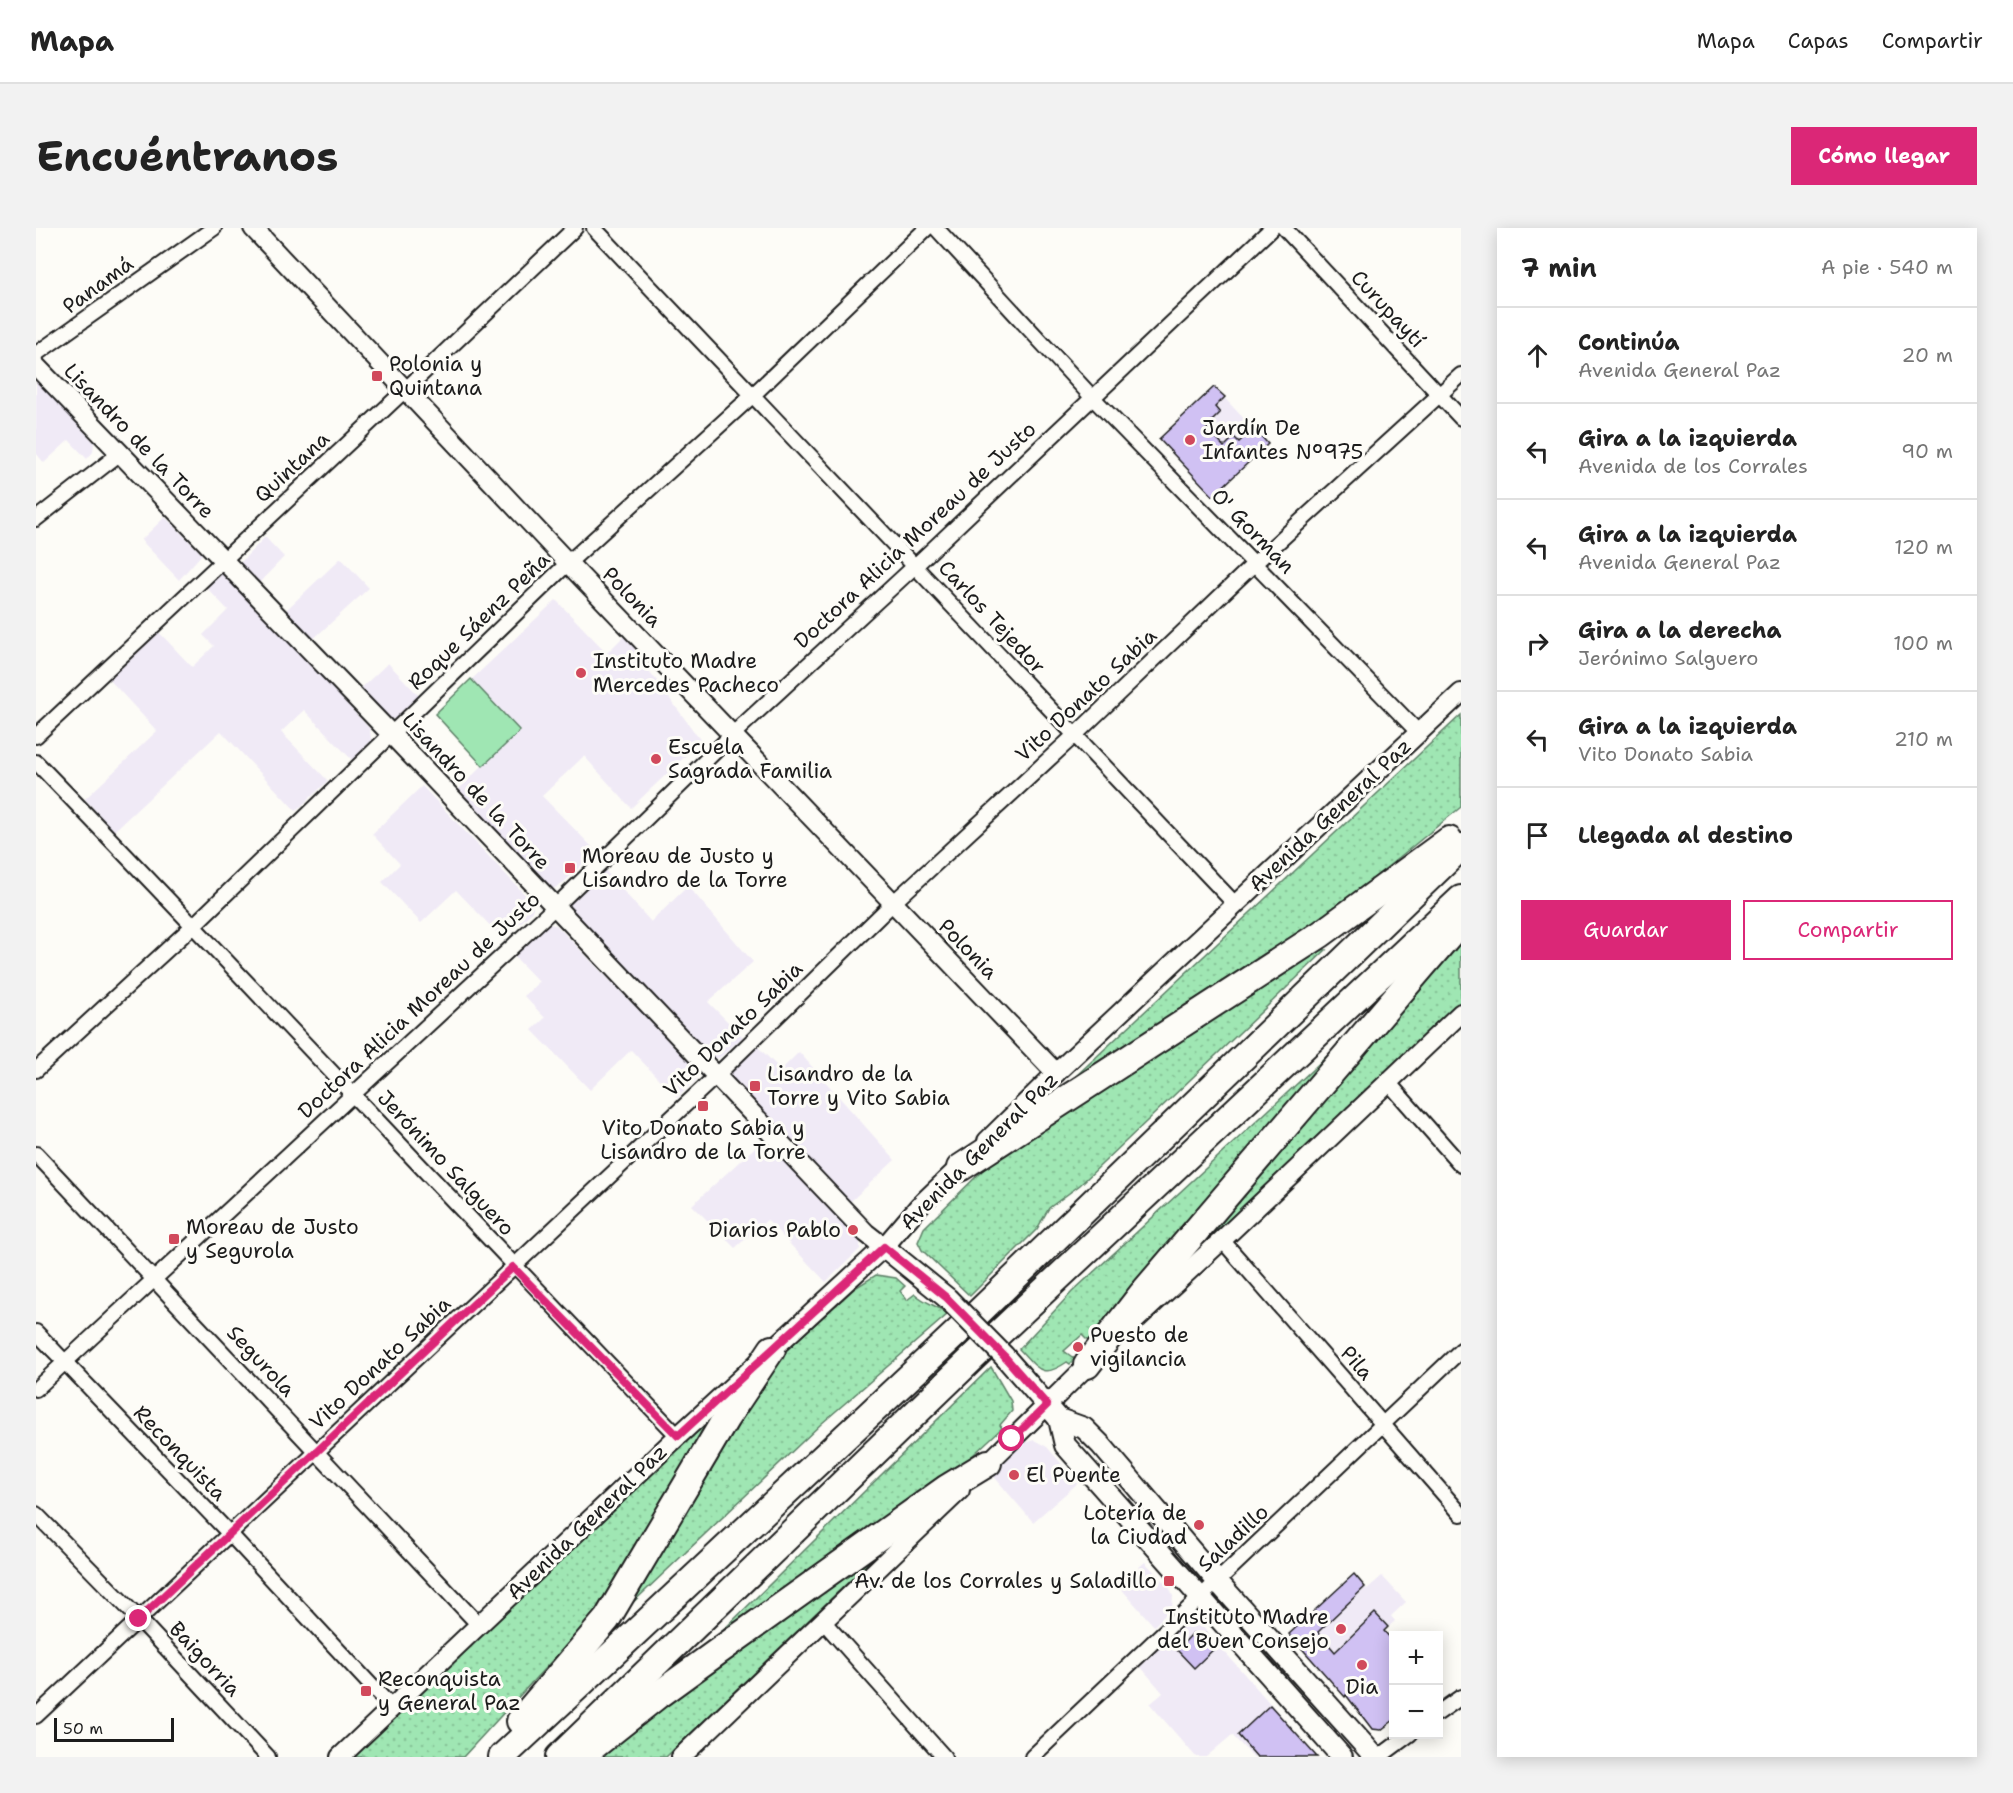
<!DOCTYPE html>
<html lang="es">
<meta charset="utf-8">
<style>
:root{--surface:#fff;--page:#f2f2f2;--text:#222;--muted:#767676;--line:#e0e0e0;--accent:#db2777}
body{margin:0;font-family:"Shantell Sans",sans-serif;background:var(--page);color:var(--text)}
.controls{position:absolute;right:18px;bottom:18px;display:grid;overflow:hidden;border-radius:0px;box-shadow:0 3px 15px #0003}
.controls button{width:54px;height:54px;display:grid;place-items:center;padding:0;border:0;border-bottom:2px solid var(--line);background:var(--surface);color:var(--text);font:30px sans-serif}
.scale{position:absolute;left:18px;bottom:15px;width:120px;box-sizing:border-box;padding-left:6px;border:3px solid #1c1c1c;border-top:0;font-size:16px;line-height:21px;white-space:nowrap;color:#1c1c1c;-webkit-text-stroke:4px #fdfcf7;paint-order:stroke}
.stop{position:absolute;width:18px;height:18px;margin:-14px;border:4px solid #db2777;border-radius:50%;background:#fff}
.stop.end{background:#db2777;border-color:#fff;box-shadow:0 2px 6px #0008}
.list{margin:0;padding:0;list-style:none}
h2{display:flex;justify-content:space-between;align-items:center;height:78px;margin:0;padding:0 24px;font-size:26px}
h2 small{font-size:20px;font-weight:400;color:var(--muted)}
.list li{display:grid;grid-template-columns:39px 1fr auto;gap:18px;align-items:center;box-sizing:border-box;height:96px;padding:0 24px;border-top:2px solid var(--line)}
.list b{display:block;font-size:22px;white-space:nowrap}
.list p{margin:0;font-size:20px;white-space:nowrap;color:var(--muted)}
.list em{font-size:20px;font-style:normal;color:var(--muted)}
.actions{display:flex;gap:12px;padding:18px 24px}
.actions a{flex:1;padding:14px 0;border:2px solid var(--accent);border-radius:0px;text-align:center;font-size:21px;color:var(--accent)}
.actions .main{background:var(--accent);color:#fff}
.icon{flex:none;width:33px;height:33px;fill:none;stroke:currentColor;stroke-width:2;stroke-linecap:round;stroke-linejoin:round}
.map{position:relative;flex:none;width:1425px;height:1529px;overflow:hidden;border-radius:0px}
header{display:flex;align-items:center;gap:36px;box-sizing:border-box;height:84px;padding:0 30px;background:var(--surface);border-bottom:2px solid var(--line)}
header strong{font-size:28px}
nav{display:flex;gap:33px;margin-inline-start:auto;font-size:21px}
.intro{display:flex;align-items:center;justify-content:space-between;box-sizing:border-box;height:144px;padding:0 36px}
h1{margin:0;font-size:42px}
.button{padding:15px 27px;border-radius:0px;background:var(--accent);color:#fff;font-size:21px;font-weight:700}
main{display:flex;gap:36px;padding:0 36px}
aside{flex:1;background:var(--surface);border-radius:0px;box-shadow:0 3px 15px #0003}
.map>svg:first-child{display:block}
</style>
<header>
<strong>Mapa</strong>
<nav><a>Mapa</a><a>Capas</a><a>Compartir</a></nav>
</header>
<div class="intro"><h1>Encuéntranos</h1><a class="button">Cómo llegar</a></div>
<main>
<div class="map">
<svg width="1425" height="1529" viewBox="0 0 1425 1529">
<defs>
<pattern id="grass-dots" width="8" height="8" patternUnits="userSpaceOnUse" patternTransform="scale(1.5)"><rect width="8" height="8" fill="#9fe6b3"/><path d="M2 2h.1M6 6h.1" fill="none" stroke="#88c599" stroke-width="1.8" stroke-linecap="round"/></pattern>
</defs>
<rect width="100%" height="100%" fill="#fdfcf7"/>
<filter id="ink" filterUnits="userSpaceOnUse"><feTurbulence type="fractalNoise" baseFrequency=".0167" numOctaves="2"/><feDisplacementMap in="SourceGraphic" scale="12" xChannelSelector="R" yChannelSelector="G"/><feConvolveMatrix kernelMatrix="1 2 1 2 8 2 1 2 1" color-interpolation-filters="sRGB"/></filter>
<g filter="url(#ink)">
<g fill="#f0eaf6">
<polygon points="0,153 58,214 57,224 51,231 33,212 8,235 0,225"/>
<polygon points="1178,159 1232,216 1177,268 1123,211"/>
<polygon points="129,289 166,326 143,352 105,312"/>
<polygon points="229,309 248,329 220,358 204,338 204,335"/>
<polygon points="305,330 333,360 274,414 247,385"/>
<polygon points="185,343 189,345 334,501 335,513 316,532 268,482 245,504 292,553 260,583 185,503 78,603 49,571 121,503 70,448 120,401 156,439 178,418 167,407 192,382 168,357"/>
<polygon points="520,372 571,425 590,406 602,418 598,422 665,513 595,580 548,528 506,568 560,623 525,657 514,662 419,565 447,537 399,486"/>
<polygon points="352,435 383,468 361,490 352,492 322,463"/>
<polygon points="386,558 496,674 497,680 495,685 467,711 420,662 385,695 346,654 364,636 336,606"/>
<polygon points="567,640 615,694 652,658 717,734 672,774 707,809 683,830 671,830 532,681 535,671"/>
<polygon points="512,696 520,697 659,840 662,850 641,870 595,822 554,862 496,802 509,790 488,768 503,754 477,727 508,697"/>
<polygon points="720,817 745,842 763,824 859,932 814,974 693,855 691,850 694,841"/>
<polygon points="728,911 824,1011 824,1021 790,1054 731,992 699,1020 656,977"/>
<polygon points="998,1212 1011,1219 1042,1255 997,1294 955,1245 985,1216"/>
<polygon points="1109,1334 1134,1361 1137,1368 1136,1380 1118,1398 1082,1357"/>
<polygon points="1318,1346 1331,1361 1346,1348 1370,1374 1355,1388 1359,1393 1295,1452 1253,1406"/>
<polygon points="1156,1395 1167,1399 1281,1529 1217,1529 1196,1507 1170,1529 1160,1529 1114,1476 1127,1465 1104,1438 1146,1398"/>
</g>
<g fill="url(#grass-dots)" stroke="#5e8168" stroke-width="1.5">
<polygon points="1425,487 1425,579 1301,680 1024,863"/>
<polygon points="1425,709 1425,773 1143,1040"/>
<polygon points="1285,721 1290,722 1044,957 1013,980 1001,1001 934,1068 886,1022 882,1014 888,1000 955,934"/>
<path d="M1343,780L1055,1116L1046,1107L1028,1123L1039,1131L1034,1136L1031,1134C1005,1152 1002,1140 983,1121L1036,1064Z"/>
<path d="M840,1047L860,1050L869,1058L864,1063L871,1072L879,1066C889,1075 902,1078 912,1086L785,1196L590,1381L745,1127L819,1060Z"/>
<polygon points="955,1139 975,1173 976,1183 964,1197 966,1200 923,1240 668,1421"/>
<polygon points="675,1188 569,1375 427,1529 314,1529"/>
<polygon points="875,1294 630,1529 563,1529 636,1471"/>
</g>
<polygon fill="#9fe6b3" stroke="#5e8168" stroke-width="1.5" points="435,451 484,503 447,538 399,486"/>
<g fill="#d0c1f3" stroke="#1c1c1c" stroke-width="1.5">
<polygon points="1178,159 1189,169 1179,179 1184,185 1170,199 1188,219 1198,209 1203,214 1218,200 1232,216 1177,268 1123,211"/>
<polygon points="1318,1346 1329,1359 1282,1404 1299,1424 1339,1385 1352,1399 1348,1403 1358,1414 1358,1492 1345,1502 1336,1501 1310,1467 1309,1469 1253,1406"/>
<polygon points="1157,1405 1170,1406 1181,1418 1158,1440 1141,1422"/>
<polygon points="1234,1477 1281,1529 1221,1529 1202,1507"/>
</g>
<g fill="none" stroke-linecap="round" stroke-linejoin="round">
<defs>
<g id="minor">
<polyline points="558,0 1199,676"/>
<polyline points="900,0 1056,169 1382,504"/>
<polyline points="1248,0 1425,190"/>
<polyline points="0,126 178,0"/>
<polyline points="0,291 83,226"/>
<polyline points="0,508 369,162 539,0"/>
<path d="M0,534C216,757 426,985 642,1208"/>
<polyline points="0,842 158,697 532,335 717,167 891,0"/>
<polyline points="1352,854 1425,937"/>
<polyline points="0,926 443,1397"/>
<polyline points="1186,1012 1425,1286"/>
<polyline points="0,1104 194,1306 356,1480"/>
<polyline points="0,1161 519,679 696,507 879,338 1236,0"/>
<polyline points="0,1286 103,1391 232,1529"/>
<polyline points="787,1393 908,1529"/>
<polyline points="1402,1485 1425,1469"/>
<polyline points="0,1488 680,848 857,675 1039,507 1219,335 1425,147"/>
<polyline points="996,1529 1425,1122"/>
<polyline points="1343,1529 1374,1506"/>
</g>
<g id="tertiary">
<polyline points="217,0 532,335 1020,845"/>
<polyline points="0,138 356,507 830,1005 848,1019"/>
<polyline points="951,913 1020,845 1425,465"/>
<polyline points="1090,1101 1186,1012 1425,785"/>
<polyline points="944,1243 1059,1130"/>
<polyline points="304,1529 642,1208 848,1019 883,978 931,932"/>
<polyline points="645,1529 924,1262"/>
</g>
<g id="secondary">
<polyline points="848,1019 911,1070"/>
<polyline points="968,1128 1023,1191 1048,1200 1065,1217 1182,1354 1339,1529"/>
<polyline points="1023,1191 1029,1217 1306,1529"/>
</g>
<g id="motorway">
<polyline points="924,940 1285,706 1413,612"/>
<polyline points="1051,1137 1106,1066 1425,693"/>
<polyline points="484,1493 571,1391 690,1190 736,1121"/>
<polyline points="466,1529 944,1083 1425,619"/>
<polyline points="523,1529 945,1122 1425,671"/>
<polyline points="544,1529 622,1467 680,1425 911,1260 952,1235"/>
</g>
</defs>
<use href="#minor" stroke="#1c1c1c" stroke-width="18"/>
<use href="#tertiary" stroke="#1c1c1c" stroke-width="22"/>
<use href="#secondary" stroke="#1c1c1c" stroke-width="24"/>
<use href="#motorway" stroke="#1c1c1c" stroke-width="30"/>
<use href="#minor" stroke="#fdfcf7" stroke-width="14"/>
<use href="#tertiary" stroke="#fdfcf7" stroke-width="18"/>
<use href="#secondary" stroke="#fdfcf7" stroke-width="20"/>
<use href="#motorway" stroke="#fdfcf7" stroke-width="26"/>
<defs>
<polyline id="secondary-bridge" points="911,1070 968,1128"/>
</defs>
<use href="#secondary-bridge" stroke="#1c1c1c" stroke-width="24" stroke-linecap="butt"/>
<use href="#secondary-bridge" stroke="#fdfcf7" stroke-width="20"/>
</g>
</g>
<g fill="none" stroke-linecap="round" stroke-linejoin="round" filter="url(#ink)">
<polyline stroke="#db2777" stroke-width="8" points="103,1391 477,1039 642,1208 848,1019 911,1070 968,1128 1011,1177 976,1211"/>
</g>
<g fill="#d1495b" stroke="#fdfcf7" stroke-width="2">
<rect x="335" y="142" width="12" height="12" rx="3"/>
<circle cx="1154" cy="212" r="6"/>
<circle cx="545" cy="445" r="6"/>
<circle cx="620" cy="531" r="6"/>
<rect x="528" y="634" width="12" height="12" rx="3"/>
<rect x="713" y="852" width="12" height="12" rx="3"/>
<rect x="661" y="872" width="12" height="12" rx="3"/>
<circle cx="817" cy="1002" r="6"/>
<rect x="132" y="1005" width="12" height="12" rx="3"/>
<circle cx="1042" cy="1119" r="6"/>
<circle cx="978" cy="1247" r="6"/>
<circle cx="1163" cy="1297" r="6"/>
<rect x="1127" y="1347" width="12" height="12" rx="3"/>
<circle cx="1305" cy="1401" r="6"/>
<circle cx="1326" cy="1437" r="6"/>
<rect x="324" y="1457" width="12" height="12" rx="3"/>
</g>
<g text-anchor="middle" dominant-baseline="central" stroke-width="6" stroke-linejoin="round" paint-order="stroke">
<g font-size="21" fill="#1c1c1c" stroke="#fdfcf7">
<text transform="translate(62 57) rotate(-36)">Panamá</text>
<text transform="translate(1352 81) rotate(47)">Curupaytí</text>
<text transform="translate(103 213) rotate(46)">Lisandro de la Torre</text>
<text transform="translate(256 239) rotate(-43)">Quintana</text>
<text transform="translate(1217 303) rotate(46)">O' Gorman</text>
<text transform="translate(879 307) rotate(-43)">Doctora Alicia Moreau de Justo</text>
<text transform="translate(596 369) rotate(46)">Polonia</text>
<text transform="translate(956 389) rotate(47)">Carlos Tejedor</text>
<text transform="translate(443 393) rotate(-44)">Roque Sáenz Peña</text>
<text transform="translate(1050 467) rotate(-43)">Vito Donato Sabia</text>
<text transform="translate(440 563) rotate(47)">Lisandro de la Torre</text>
<text transform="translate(1294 587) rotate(-43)">Avenida General Paz</text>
<text transform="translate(932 721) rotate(46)">Polonia</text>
<text transform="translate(383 777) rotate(-43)">Doctora Alicia Moreau de Justo</text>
<text transform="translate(697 801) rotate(-44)">Vito Donato Sabia</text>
<text transform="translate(943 923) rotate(-45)">Avenida General Paz</text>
<text transform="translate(410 935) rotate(47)">Jerónimo Salguero</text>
<text transform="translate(225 1133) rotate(47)">Segurola</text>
<text transform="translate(344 1135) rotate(-43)">Vito Donato Sabia</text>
<text transform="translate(1321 1135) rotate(49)">Pila</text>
<text transform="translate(144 1225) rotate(46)">Reconquista</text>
<text transform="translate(551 1294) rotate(-44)">Avenida General Paz</text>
<text transform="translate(1197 1310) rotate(-43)">Saladillo</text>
<text transform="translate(169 1431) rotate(47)">Baigorria</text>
</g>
<g font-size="21" fill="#1c1c1c" stroke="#fdfcf7" text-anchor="start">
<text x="353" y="136">Polonia y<tspan x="353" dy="24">Quintana</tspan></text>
<text x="1166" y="200">Jardín De<tspan x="1166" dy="24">Infantes Nº975</tspan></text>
<text x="557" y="433">Instituto Madre<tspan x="557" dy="24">Mercedes Pacheco</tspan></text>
<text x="632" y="519">Escuela<tspan x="632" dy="24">Sagrada Familia</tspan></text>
<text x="546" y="628">Moreau de Justo y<tspan x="546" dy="24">Lisandro de la Torre</tspan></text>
<text x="731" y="846">Lisandro de la<tspan x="731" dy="24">Torre y Vito Sabia</tspan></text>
<text x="667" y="900" text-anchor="middle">Vito Donato Sabia y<tspan x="667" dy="24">Lisandro de la Torre</tspan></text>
<text x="150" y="999">Moreau de Justo<tspan x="150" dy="24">y Segurola</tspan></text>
<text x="805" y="1002" text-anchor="end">Diarios Pablo</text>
<text x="1054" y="1107">Puesto de<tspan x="1054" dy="24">vigilancia</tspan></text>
<text x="990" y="1247">El Puente</text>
<text x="1151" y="1285" text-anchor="end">Lotería de<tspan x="1151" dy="24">la Ciudad</tspan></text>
<text x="1121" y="1353" text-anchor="end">Av. de los Corrales y Saladillo</text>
<text x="1293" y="1389" text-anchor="end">Instituto Madre<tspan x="1293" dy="24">del Buen Consejo</tspan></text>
<text x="342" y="1451">Reconquista<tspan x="342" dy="24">y General Paz</tspan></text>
<text x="1326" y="1459" text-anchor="middle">Dia</text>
</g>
</g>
</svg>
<div class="controls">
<button>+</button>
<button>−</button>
</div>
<div class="scale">50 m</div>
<div class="stop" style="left:976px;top:1211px"></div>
<div class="stop end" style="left:103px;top:1391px"></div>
</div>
<aside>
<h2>7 min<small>A pie · 540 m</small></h2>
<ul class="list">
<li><svg class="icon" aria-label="ahead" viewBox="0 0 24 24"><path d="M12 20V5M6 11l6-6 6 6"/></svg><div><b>Continúa</b><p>Avenida General Paz</p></div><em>20 m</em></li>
<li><svg class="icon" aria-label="left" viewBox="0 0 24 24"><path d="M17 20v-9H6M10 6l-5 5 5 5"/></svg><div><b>Gira a la izquierda</b><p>Avenida de los Corrales</p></div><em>90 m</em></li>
<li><svg class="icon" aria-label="left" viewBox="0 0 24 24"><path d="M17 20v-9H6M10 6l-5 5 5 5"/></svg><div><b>Gira a la izquierda</b><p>Avenida General Paz</p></div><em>120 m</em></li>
<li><svg class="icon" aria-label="right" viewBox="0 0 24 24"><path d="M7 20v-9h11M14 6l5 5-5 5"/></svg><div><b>Gira a la derecha</b><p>Jerónimo Salguero</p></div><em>100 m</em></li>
<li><svg class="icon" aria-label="left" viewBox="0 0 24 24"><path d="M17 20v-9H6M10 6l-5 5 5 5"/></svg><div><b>Gira a la izquierda</b><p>Vito Donato Sabia</p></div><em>210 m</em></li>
<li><svg class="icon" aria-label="arrive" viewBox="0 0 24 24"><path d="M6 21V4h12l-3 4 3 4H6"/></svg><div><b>Llegada al destino</b></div></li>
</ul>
<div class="actions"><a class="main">Guardar</a><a>Compartir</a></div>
</aside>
</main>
